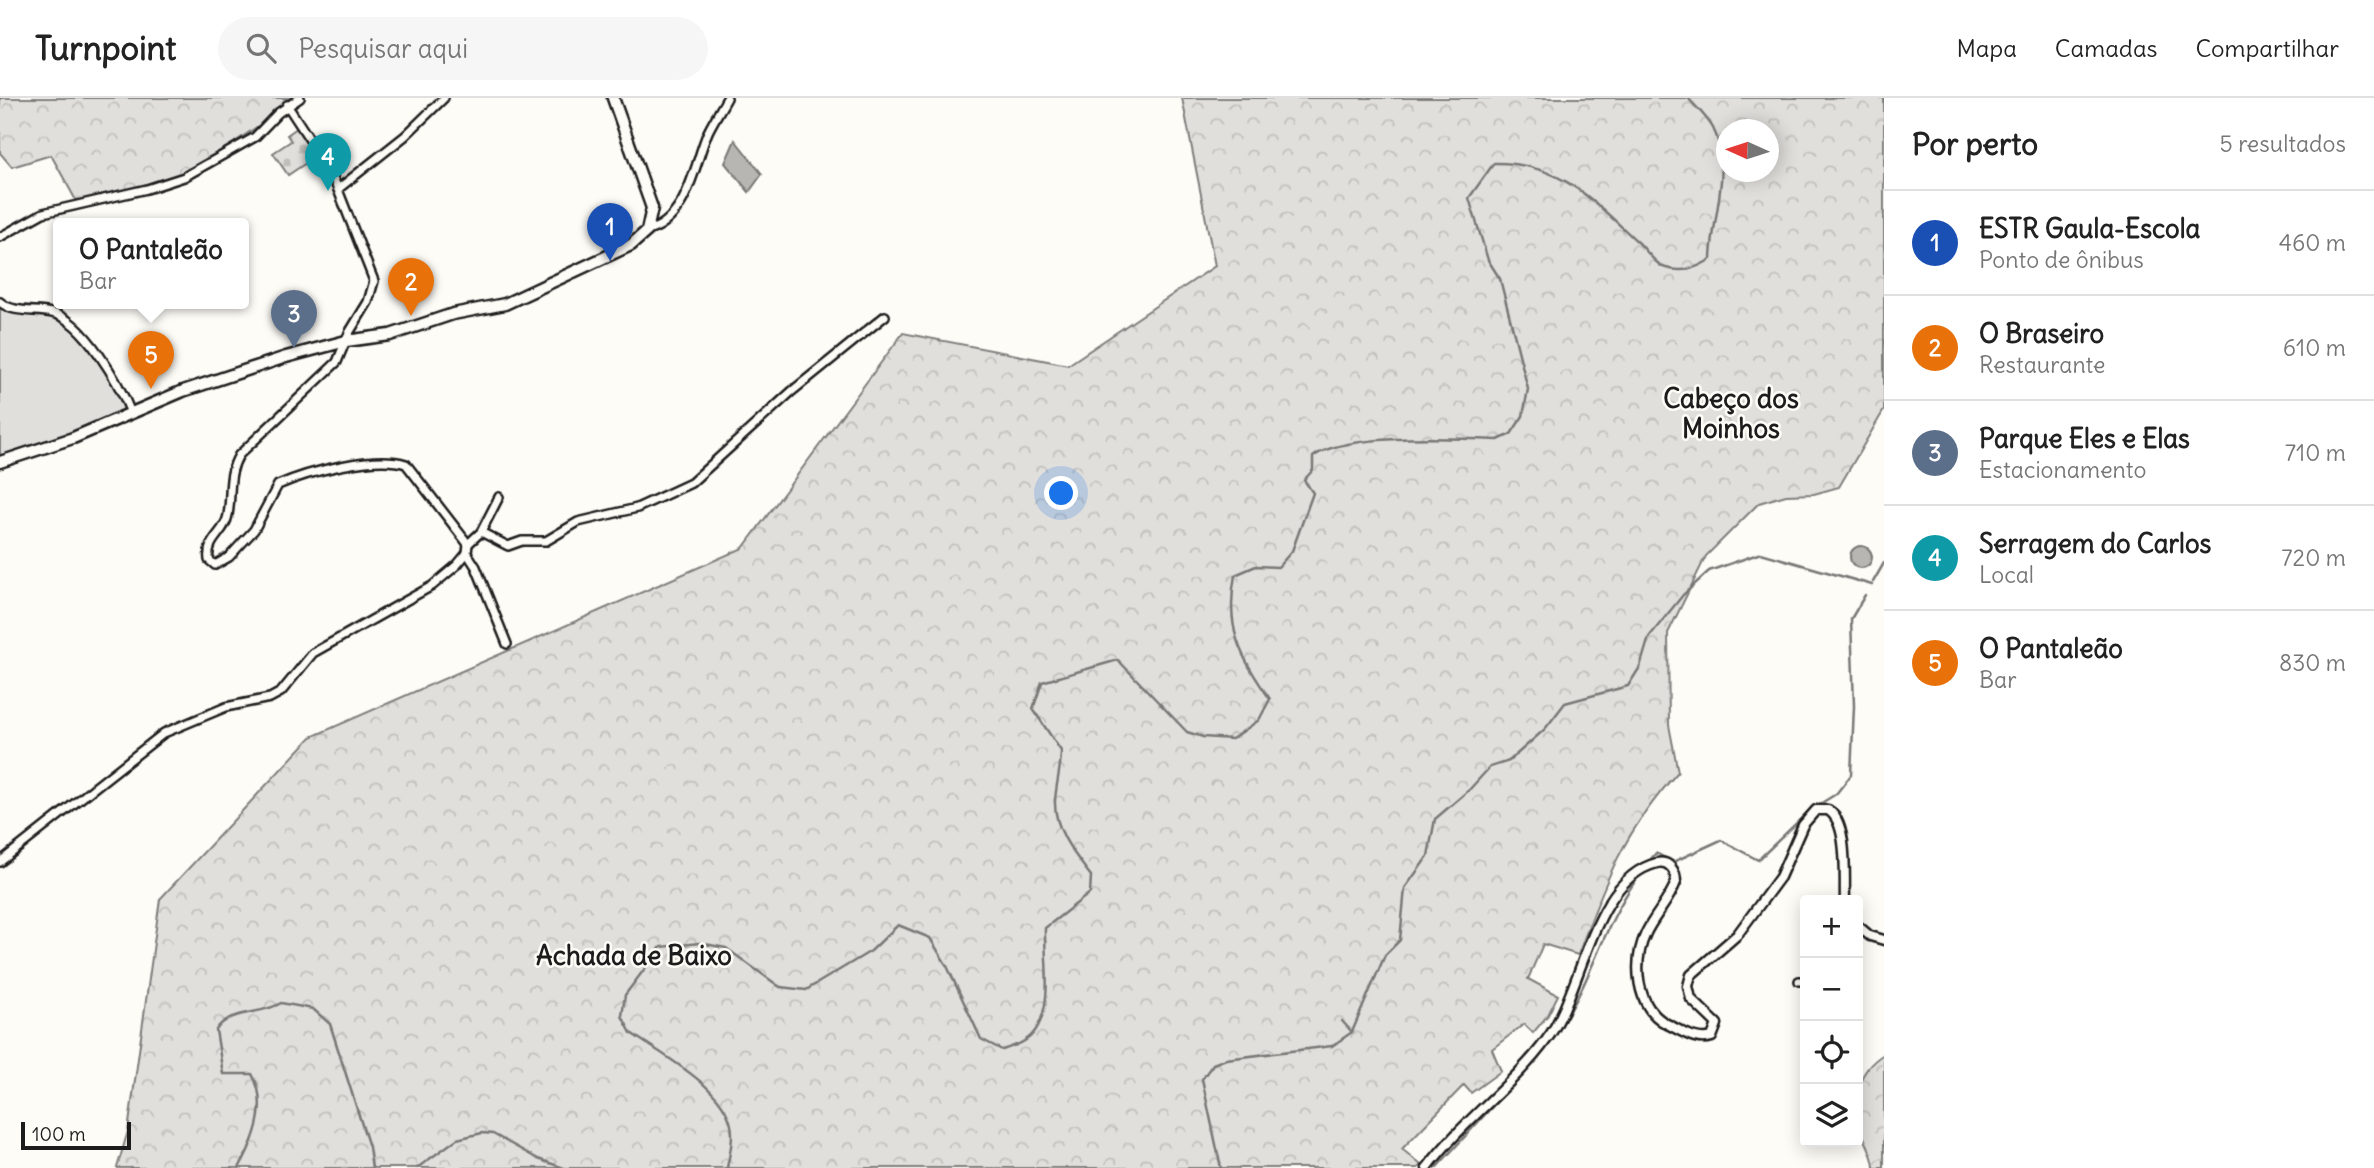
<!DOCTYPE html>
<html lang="pt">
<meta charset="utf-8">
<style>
:root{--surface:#fff;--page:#f6f6f6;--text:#222;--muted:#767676;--line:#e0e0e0;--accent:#d93025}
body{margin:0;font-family:Delius,sans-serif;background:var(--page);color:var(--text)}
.controls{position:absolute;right:21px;bottom:21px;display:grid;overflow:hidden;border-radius:7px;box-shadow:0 4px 18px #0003}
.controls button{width:63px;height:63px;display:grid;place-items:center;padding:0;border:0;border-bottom:2px solid var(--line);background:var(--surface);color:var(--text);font:35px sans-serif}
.compass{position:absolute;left:1716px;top:21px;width:63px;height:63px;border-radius:50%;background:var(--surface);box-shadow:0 4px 18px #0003;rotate:273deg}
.scale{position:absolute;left:21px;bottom:18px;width:110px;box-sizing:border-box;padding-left:7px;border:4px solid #1c1c1c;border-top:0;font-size:19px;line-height:24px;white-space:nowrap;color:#1c1c1c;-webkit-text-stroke:5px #fdfcf7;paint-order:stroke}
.you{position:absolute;left:1062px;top:396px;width:24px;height:24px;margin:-18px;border:5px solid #fff;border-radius:50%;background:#1a73e8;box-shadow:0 0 0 10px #1a73e833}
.badge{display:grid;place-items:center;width:46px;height:46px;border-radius:50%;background:var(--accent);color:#fff;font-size:23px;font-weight:700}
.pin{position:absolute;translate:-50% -58px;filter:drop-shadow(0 2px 4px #0008)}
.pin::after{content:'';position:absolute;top:37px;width:24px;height:21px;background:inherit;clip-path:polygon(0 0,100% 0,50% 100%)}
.popup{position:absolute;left:53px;top:120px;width:196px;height:91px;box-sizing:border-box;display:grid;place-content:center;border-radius:7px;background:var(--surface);filter:drop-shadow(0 2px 5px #0005);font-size:23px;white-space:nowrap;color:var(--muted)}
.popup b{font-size:26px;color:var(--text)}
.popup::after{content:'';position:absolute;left:50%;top:100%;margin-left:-14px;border:14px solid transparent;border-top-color:var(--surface)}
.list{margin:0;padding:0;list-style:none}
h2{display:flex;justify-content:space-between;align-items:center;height:91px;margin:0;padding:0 28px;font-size:30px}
h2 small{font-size:23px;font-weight:400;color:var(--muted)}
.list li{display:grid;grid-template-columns:46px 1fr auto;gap:21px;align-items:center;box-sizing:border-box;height:105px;padding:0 28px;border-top:2px solid var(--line)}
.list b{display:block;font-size:26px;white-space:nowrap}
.list p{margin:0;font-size:23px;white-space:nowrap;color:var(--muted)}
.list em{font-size:23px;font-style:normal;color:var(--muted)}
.icon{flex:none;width:38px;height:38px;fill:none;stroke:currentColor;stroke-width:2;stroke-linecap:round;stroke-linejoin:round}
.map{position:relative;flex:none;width:1884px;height:1070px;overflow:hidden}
header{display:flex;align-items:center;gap:42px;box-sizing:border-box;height:98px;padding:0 35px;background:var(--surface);border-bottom:2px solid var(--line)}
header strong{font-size:33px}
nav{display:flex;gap:38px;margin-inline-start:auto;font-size:24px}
.search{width:490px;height:63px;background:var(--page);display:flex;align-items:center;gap:18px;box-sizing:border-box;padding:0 24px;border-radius:38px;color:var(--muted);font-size:26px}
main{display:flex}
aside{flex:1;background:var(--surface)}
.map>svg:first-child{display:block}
</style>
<header>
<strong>Turnpoint</strong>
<div class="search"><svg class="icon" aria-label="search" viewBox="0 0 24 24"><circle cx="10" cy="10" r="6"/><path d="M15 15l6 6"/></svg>Pesquisar aqui</div>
<nav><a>Mapa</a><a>Camadas</a><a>Compartilhar</a></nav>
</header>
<main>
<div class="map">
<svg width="1884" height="1070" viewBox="0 0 1884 1070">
<defs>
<pattern id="forest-crowns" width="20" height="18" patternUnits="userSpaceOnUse" patternTransform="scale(1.75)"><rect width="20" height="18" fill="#e0dfdb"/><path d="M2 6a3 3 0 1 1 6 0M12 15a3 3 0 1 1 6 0" fill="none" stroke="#c0bfbb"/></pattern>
<pattern id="cemetery-stones" width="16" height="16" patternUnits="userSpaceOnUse" patternTransform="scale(1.75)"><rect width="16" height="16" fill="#e0dfdb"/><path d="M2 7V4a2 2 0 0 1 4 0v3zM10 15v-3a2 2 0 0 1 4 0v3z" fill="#c0bfbb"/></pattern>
</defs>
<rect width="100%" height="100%" fill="#fdfcf7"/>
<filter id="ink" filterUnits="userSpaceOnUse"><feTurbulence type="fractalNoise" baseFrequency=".0143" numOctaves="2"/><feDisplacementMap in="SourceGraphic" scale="14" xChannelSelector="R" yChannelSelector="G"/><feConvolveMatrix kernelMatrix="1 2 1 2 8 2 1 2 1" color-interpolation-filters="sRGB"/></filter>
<g filter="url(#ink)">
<path fill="#e0dfdb" stroke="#7e7e7c" stroke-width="2" d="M0,204C13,211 32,209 47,214C88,226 117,278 131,315L0,362Z"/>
<g fill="url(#forest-crowns)" stroke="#7e7e7c" stroke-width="2" fill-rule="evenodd">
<polygon points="0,0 299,0 184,79 78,106 51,57 12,69 0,55"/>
<path d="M1182,0H1884V312L1839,389L1814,396L1786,397L1759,405L1706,458L1668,535L1669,627L1678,674C1624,733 1605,783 1578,857L1543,846L1528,881L1558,897L1548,917L1533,935L1524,926L1492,951L1501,973L1471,995L1464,987L1402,1051L1421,1067L1418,1070H117L128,1033L160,801L311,639L743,450L903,235L1068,267L1215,168ZM1727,32H1769V74H1727Z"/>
<path d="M1884,956V1070H1874C1874,1057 1864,1041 1859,1028C1850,1000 1859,971 1884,956Z"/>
</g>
<polygon fill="url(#cemetery-stones)" stroke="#7e7e7c" stroke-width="2" points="297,30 315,59 288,77 273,55 291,43 287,37"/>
<g fill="#b7b6b2" stroke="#797876" stroke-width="2">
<polygon points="735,42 762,76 749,94 725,65"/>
<circle cx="1861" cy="459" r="11"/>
</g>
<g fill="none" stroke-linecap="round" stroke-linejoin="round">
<g stroke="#797876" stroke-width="2.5">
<polyline points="1873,484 1884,465"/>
<polyline points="1815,709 1836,696 1851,677 1854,608 1851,521 1865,497"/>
<polyline points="1650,762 1656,755 1673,764 1721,742 1758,762 1809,713"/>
<polyline points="1342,923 1352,934"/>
<path d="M1550,942C1589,895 1600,832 1636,782"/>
<path d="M239,1070C255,1042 269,1005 252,976H223L216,932C229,911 263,917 281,905L313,911L330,926L369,1049L372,1070"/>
<polyline points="417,1070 457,1041 482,1035 493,1036 538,1061 564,1070"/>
<path d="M727,1070C729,1059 732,1048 732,1037C733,993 663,958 631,935L622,918L625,897L661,849L700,845L726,850L780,889L806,892L871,853L898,827L930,840L947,868L981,941L1002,952C1014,948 1028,944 1035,933C1054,906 1044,861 1045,830L1090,795L1091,778C1075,757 1054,732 1055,703C1056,686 1061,670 1061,653L1033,611L1042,584L1118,562L1187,634L1203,639L1232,641L1259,622L1270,601C1240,559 1225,530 1235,477L1256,468L1278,469L1292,453L1313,395L1304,382L1313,372V359C1342,335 1458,340 1498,342L1511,336L1523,318L1528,291L1500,181L1488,162L1469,100L1494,65C1561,64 1593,103 1639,145C1646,152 1657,168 1666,170C1684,175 1697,170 1711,161C1712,119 1733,69 1713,30C1707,19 1696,9 1688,0"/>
<polyline points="1221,1070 1202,981 1213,966 1226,961 1332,948 1352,934 1385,857 1400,842 1405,790 1428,758 1435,721 1469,692 1490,669 1509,663 1545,631 1565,605 1628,588 1640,569 1649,539 1683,497 1709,473 1761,455 1872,487"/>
<polyline points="1436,1070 1526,972"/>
</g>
<defs>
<g id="minor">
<polyline points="338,91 405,38 444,0"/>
<path d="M647,133C688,123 694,66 708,34C714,22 721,11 727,0"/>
<polyline points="0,139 43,115 147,91 184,79 255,39 278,15 300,0"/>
<path d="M0,204C14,216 35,211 52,215C84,222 120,287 131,315"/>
<polyline points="481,434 508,448 522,443 546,443 578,424 637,410 691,385 791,294 885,218"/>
<polyline points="468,446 481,434 499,399"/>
<polyline points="467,455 476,469 507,546"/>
<path d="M0,764L164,635L226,609L270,600L281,594L313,555L432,488L457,467L467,455L468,446L406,366C374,356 308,374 278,387L254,432L229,459L215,467L209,462C206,440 225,436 228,417C232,395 227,377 239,357L337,264L349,235L368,204L374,183L331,74L287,7"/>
<polyline points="1799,883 1805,883"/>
</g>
<g id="tertiary">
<polyline points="1858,828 1870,838 1884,842"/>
<path d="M1427,1070C1463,1022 1513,988 1547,941C1583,894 1592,781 1657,765C1669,762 1676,773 1676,784C1669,803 1654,818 1646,835C1632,865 1636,910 1667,926C1682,933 1696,944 1712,939L1717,926L1691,901L1688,888L1691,877L1737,837L1780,779L1803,727L1816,712H1828C1849,724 1844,780 1845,802"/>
</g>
<polyline id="secondary" points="0,364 73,340 183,293 286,259 346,243 390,237 453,216 505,206 631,147 647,133 652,110 613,0"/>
</defs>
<use href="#minor" stroke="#1c1c1c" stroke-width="12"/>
<use href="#tertiary" stroke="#1c1c1c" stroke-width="13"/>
<use href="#secondary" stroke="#1c1c1c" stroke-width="15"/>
<use href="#minor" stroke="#fdfcf7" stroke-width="7"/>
<use href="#tertiary" stroke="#fdfcf7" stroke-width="8"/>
<use href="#secondary" stroke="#fdfcf7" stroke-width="10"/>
</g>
</g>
<g text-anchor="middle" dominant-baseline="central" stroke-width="5" stroke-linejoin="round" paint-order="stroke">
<g font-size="26" font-weight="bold" fill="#1c1c1c" stroke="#fdfcf7">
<text x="1731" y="300">Cabeço dos<tspan x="1731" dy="30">Moinhos</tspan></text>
<text x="634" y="857">Achada de Baixo</text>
</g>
</g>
</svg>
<div class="controls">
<button>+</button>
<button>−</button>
<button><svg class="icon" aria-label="locate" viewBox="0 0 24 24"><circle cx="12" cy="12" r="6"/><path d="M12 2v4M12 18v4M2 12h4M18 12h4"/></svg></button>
<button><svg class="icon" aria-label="layers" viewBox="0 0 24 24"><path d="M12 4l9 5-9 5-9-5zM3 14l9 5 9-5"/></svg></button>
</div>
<svg class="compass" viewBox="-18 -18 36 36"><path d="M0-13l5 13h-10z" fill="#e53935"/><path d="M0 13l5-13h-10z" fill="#767676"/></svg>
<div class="scale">100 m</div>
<div class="you"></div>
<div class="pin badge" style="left:610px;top:163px;background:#1a4fb4">1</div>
<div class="pin badge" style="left:411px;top:218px;background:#e8710a">2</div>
<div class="pin badge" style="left:294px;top:250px;background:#5c6f8a">3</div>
<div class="pin badge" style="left:328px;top:93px;background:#0f9aa8">4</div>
<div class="pin badge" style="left:151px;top:291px;background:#e8710a">5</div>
<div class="popup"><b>O Pantaleão</b>Bar</div>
</div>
<aside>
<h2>Por perto<small>5 resultados</small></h2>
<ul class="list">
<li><span class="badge" style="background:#1a4fb4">1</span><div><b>ESTR Gaula-Escola</b><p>Ponto de ônibus</p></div><em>460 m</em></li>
<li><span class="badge" style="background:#e8710a">2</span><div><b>O Braseiro</b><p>Restaurante</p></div><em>610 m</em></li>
<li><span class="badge" style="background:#5c6f8a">3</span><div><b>Parque Eles e Elas</b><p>Estacionamento</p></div><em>710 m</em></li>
<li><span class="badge" style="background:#0f9aa8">4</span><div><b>Serragem do Carlos</b><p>Local</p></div><em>720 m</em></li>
<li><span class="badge" style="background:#e8710a">5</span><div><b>O Pantaleão</b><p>Bar</p></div><em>830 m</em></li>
</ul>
</aside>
</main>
